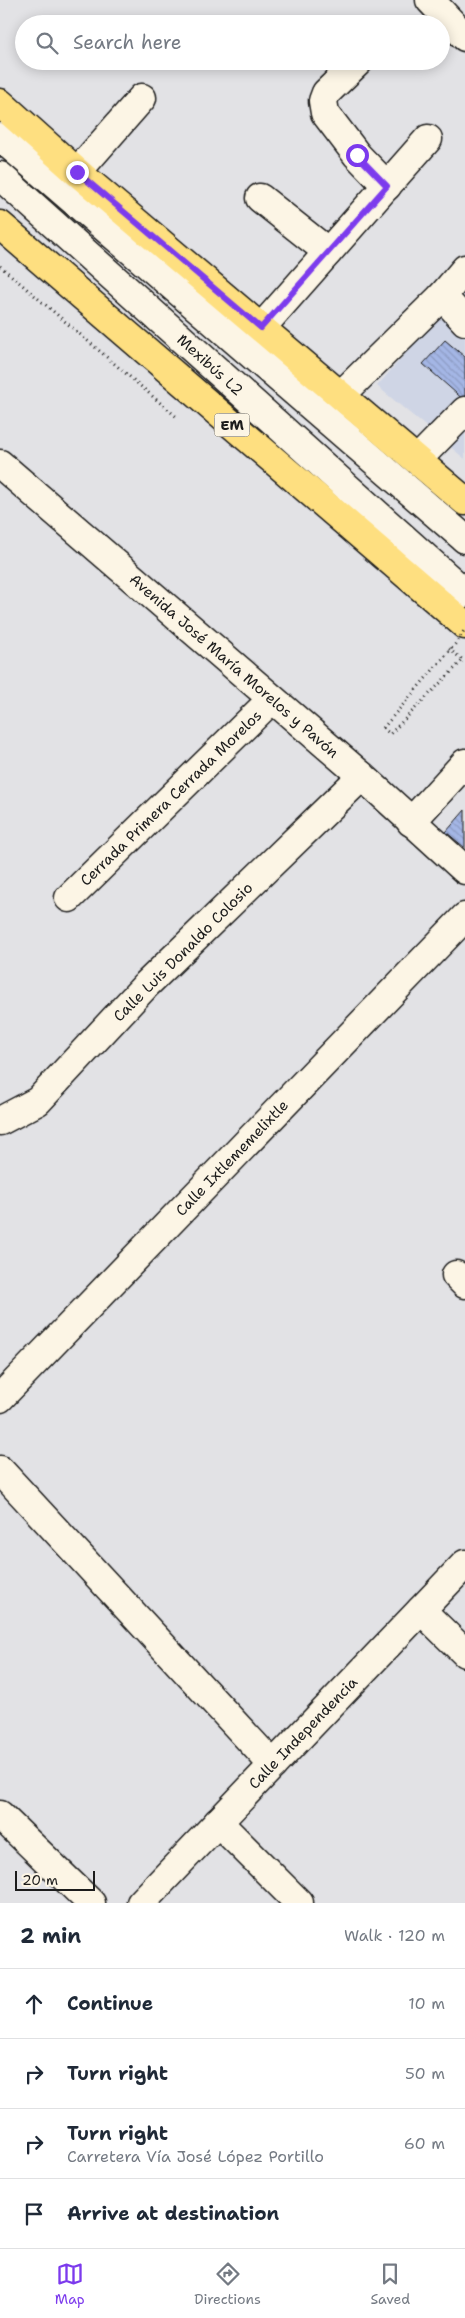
<!DOCTYPE html>
<meta charset="utf-8">
<style>
:root{--surface:#fff;--page:#f6f6f7;--text:#1f2937;--muted:#747a83;--line:#e0e1e3;--accent:#7c3aed}
body{margin:0;font-family:"Shantell Sans",sans-serif;background:var(--page);color:var(--text)}
.scale{position:absolute;left:15px;bottom:12px;width:80px;box-sizing:border-box;padding-left:5px;border:2px solid #1c1c1c;border-top:0;font-size:14px;line-height:18px;white-space:nowrap;color:#1c1c1c;-webkit-text-stroke:4px #fcf5e5;paint-order:stroke}
.stop{position:absolute;width:15px;height:15px;margin:-11px;border:4px solid #7c3aed;border-radius:50%;background:#fff}
.stop.end{background:#7c3aed;border-color:#fff;box-shadow:0 1px 5px #0008}
.list{margin:0;padding:0;list-style:none}
h2{display:flex;justify-content:space-between;align-items:center;height:65px;margin:0;padding:0 20px;font-size:21px}
h2 small{font-size:16px;font-weight:400;color:var(--muted)}
.list li{display:grid;grid-template-columns:32px 1fr auto;gap:15px;align-items:center;box-sizing:border-box;height:70px;padding:0 20px;border-top:1px solid var(--line)}
.list b{display:block;font-size:19px;white-space:nowrap}
.list p{margin:0;font-size:16px;white-space:nowrap;color:var(--muted)}
.list em{font-size:16px;font-style:normal;color:var(--muted)}
.icon{flex:none;width:28px;height:28px;fill:none;stroke:currentColor;stroke-width:2;stroke-linecap:round;stroke-linejoin:round}
.map{position:relative;flex:none;width:465px;height:1903px;overflow:hidden}
.search{position:absolute;background:var(--surface);box-shadow:0 2px 12px #0003;left:15px;right:15px;top:15px;height:55px;display:flex;align-items:center;gap:12px;box-sizing:border-box;padding:0 18px;border-radius:28px;color:var(--muted);font-size:19px}
.sheet{height:345px;background:var(--surface)}
nav{display:flex;justify-content:space-around;align-items:center;box-sizing:border-box;height:70px;border-top:1px solid var(--line);background:var(--surface);font-size:14px;color:var(--muted)}
nav a{display:grid;justify-items:center;gap:2px}
nav .on{color:var(--accent)}
.map>svg:first-child{display:block}
</style>
<div class="map">
<svg width="465" height="1903" viewBox="0 0 465 1903">
<defs>
<pattern id="building-back-hatch" width="6" height="6" patternUnits="userSpaceOnUse" patternTransform="scale(1.25)"><rect width="6" height="6" fill="#a4b6e5"/><path d="M-1 5l2 2M0 0l6 6M5-1l2 2" fill="none" stroke="#8d9cc4"/></pattern>
</defs>
<rect width="100%" height="100%" fill="#e2e2e5"/>
<filter id="ink" filterUnits="userSpaceOnUse"><feTurbulence type="fractalNoise" baseFrequency=".02" numOctaves="2"/><feDisplacementMap in="SourceGraphic" scale="10" xChannelSelector="R" yChannelSelector="G"/><feConvolveMatrix kernelMatrix="1 2 1 2 8 2 1 2 1" color-interpolation-filters="sRGB"/></filter>
<g filter="url(#ink)">
<polygon fill="#cfd5e5" points="465,286 465,459 377,386"/>
<g fill="url(#building-back-hatch)" stroke="#1c1c1c">
<polygon points="445,340 465,357 465,401 423,364"/>
<polygon points="465,810 465,848 446,832"/>
</g>
<g fill="none" stroke-linecap="round" stroke-linejoin="round">
<defs>
<g id="minor">
<polyline points="430,0 465,37"/>
<polyline points="359,61 326,93 323,101 325,113 357,155 387,186"/>
<polyline points="0,137 465,539"/>
<polyline points="77,172 142,98"/>
<polyline points="0,176 465,593"/>
<polyline points="260,198 328,252"/>
<polyline points="442,296 465,321"/>
<polyline points="261,328 428,139"/>
<polyline points="341,395 442,296 465,269"/>
<polyline points="417,460 465,411"/>
<polyline points="0,464 362,776 465,870"/>
<polyline points="411,822 465,763"/>
<polyline points="69,898 272,699"/>
<polyline points="0,1121 38,1101 147,984 362,776"/>
<polyline points="456,1275 465,1284"/>
<polyline points="0,1398 465,917"/>
<polyline points="0,1470 273,1765"/>
<polyline points="421,1610 465,1653"/>
<polyline points="0,1815 91,1903"/>
<polyline points="218,1822 299,1903"/>
<polyline points="141,1903 465,1564"/>
</g>
<g id="major">
<polyline points="0,103 77,172 465,501"/>
<polyline points="0,225 465,625"/>
</g>
</defs>
<use href="#minor" stroke="#1c1c1c" stroke-width="31"/>
<use href="#major" stroke="#1c1c1c" stroke-width="31"/>
<g stroke="#1c1c1c" stroke-width="3" stroke-dasharray="1 4" stroke-linecap="butt">
<polyline points="0,266 178,418"/>
<polyline points="383,728 390,734 463,660 449,649"/>
</g>
<use href="#minor" stroke="#fcf5e5" stroke-width="28"/>
<use href="#major" stroke="#fedf80" stroke-width="28"/>
<polyline stroke="#1c1c1c" stroke-width="3" stroke-dasharray="1 4" stroke-linecap="butt" points="383,728 457,642 465,629"/>
</g>
</g>
<g fill="none" stroke-linecap="round" stroke-linejoin="round" filter="url(#ink)">
<polyline stroke="#7c3aed" stroke-width="6" points="77,172 261,328 387,186 357,155"/>
</g>
<g text-anchor="middle" dominant-baseline="central" stroke-width="5" stroke-linejoin="round" paint-order="stroke">
<rect fill="#fcf5e5" stroke="#5f5d58" stroke-width="1" x="214.5" y="413.5" width="35" height="23" rx="4"/>
<g font-size="14" font-weight="bold" fill="#1c1c1c">
<text x="232" y="425">EM</text>
</g>
<g font-size="15" fill="#1c1c1c" stroke="#fcf5e5">
<text transform="translate(210 365) rotate(42)">Mexibús L2</text>
<text transform="translate(234 666) rotate(41)">Avenida José María Morelos y Pavón</text>
<text transform="translate(171 798) rotate(-44)">Cerrada Primera Cerrada Morelos</text>
<text transform="translate(183 952) rotate(-45)">Calle Luis Donaldo Colosio</text>
<text transform="translate(232 1158) rotate(-46)">Calle Ixtlememelixtle</text>
<text transform="translate(303 1733) rotate(-46)">Calle Independencia</text>
</g>
</g>
</svg>
<div class="scale">20 m</div>
<div class="stop" style="left:357px;top:155px"></div>
<div class="stop end" style="left:77px;top:172px"></div>
<div class="search"><svg class="icon" aria-label="search" viewBox="0 0 24 24"><circle cx="10" cy="10" r="6"/><path d="M15 15l6 6"/></svg>Search here</div>
</div>
<section class="sheet">
<h2>2 min<small>Walk · 120 m</small></h2>
<ul class="list">
<li><svg class="icon" aria-label="ahead" viewBox="0 0 24 24"><path d="M12 20V5M6 11l6-6 6 6"/></svg><div><b>Continue</b></div><em>10 m</em></li>
<li><svg class="icon" aria-label="right" viewBox="0 0 24 24"><path d="M7 20v-9h11M14 6l5 5-5 5"/></svg><div><b>Turn right</b></div><em>50 m</em></li>
<li><svg class="icon" aria-label="right" viewBox="0 0 24 24"><path d="M7 20v-9h11M14 6l5 5-5 5"/></svg><div><b>Turn right</b><p>Carretera Vía José López Portillo</p></div><em>60 m</em></li>
<li><svg class="icon" aria-label="arrive" viewBox="0 0 24 24"><path d="M6 21V4h12l-3 4 3 4H6"/></svg><div><b>Arrive at destination</b></div></li>
</ul>
</section>
<nav>
<a class="on"><svg class="icon" aria-label="map" viewBox="0 0 24 24"><path d="M3 6l6-2 6 2 6-2v14l-6 2-6-2-6 2zM9 4v14M15 6v14"/></svg>Map</a>
<a><svg class="icon" aria-label="directions" viewBox="0 0 24 24"><path d="M12 3l9 9-9 9-9-9zM9 14v-3h6M13 9l2 2-2 2"/></svg>Directions</a>
<a><svg class="icon" aria-label="saved" viewBox="0 0 24 24"><path d="M7 4h10v16l-5-4-5 4z"/></svg>Saved</a>
</nav>
